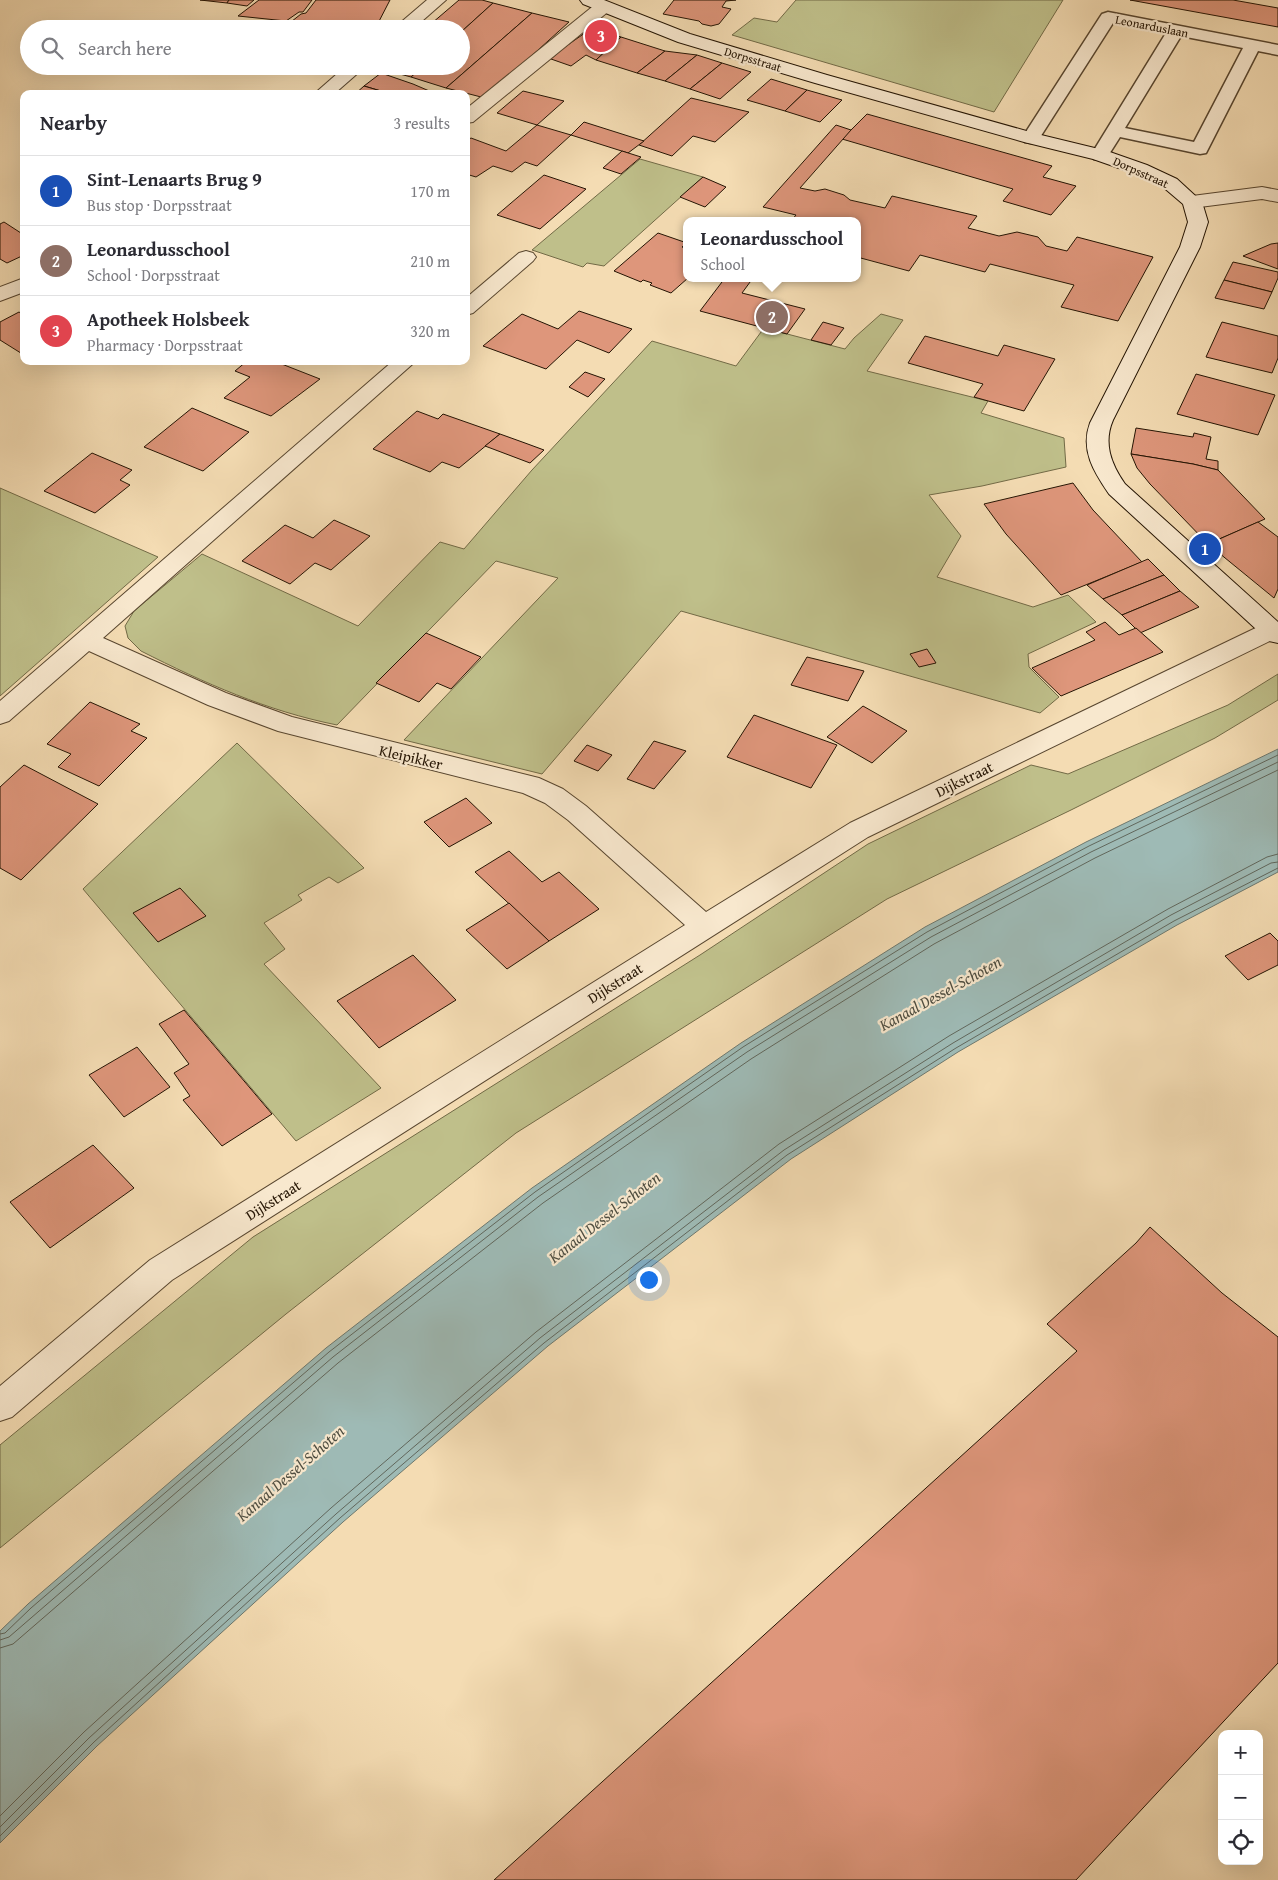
<!DOCTYPE html>
<meta charset="utf-8">
<style>
:root{--surface:#fff;--page:#f2f2f3;--text:#2b2b33;--muted:#7c7c81;--line:#e1e1e2;--accent:#8f2418}
body{margin:0;font-family:"Gentium Book Plus",serif;background:var(--page);color:var(--text)}
.controls{position:absolute;right:15px;bottom:15px;display:grid;overflow:hidden;border-radius:10px;box-shadow:0 5px 20px #0002}
.controls button{width:45px;height:45px;display:grid;place-items:center;padding:0;border:0;border-bottom:1px solid var(--line);background:var(--surface);color:var(--text);font:25px sans-serif}
.you{position:absolute;left:648px;top:1279px;width:18px;height:18px;margin:-12px;border:4px solid #fff;border-radius:50%;background:#1a73e8;box-shadow:0 0 0 8px #1a73e833}
.badge{display:grid;place-items:center;width:32px;height:32px;border-radius:50%;background:var(--accent);color:#fff;font-size:16px;font-weight:700}
.pin{position:absolute;translate:-50% -50%;border:2px solid #fff;box-shadow:0 1px 5px #0006}
.popup{position:absolute;left:683px;top:217px;width:178px;height:65px;box-sizing:border-box;display:grid;place-content:center;border-radius:10px;background:var(--surface);filter:drop-shadow(0 1px 4px #0005);font-size:16px;white-space:nowrap;color:var(--muted)}
.popup b{font-size:19px;color:var(--text)}
.popup::after{content:'';position:absolute;left:50%;top:100%;margin-left:-10px;border:10px solid transparent;border-top-color:var(--surface)}
.list{margin:0;padding:0;list-style:none}
h2{display:flex;justify-content:space-between;align-items:center;height:65px;margin:0;padding:0 20px;font-size:21px}
h2 small{font-size:16px;font-weight:400;color:var(--muted)}
.list li{display:grid;grid-template-columns:32px 1fr auto;gap:15px;align-items:center;box-sizing:border-box;height:70px;padding:0 20px;border-top:1px solid var(--line)}
.list b{display:block;font-size:19px;white-space:nowrap}
.list p{margin:0;font-size:16px;white-space:nowrap;color:var(--muted)}
.list em{font-size:16px;font-style:normal;color:var(--muted)}
.icon{flex:none;width:28px;height:28px;fill:none;stroke:currentColor;stroke-width:2;stroke-linecap:round;stroke-linejoin:round}
.map{position:relative;flex:none;width:1278px;height:1880px;overflow:hidden}
.search{position:absolute;background:var(--surface);box-shadow:0 5px 20px #0002;left:20px;top:20px;width:450px;height:55px;display:flex;align-items:center;gap:12px;box-sizing:border-box;padding:0 18px;border-radius:28px;color:var(--muted);font-size:19px}
.panel{position:absolute;background:var(--surface);box-shadow:0 5px 20px #0002;left:20px;top:90px;width:450px;height:275px;border-radius:10px}
.map>svg:first-child{display:block}
</style>
<div class="map">
<svg width="1278" height="1880" viewBox="0 0 1278 1880">
<rect width="100%" height="100%" fill="#f4dcb3"/>
<filter id="stains"><feTurbulence type="fractalNoise" baseFrequency=".004" numOctaves="4"/><feColorMatrix values="0 0 0 0 .2 0 0 0 0 .09 0 0 0 0 .02 0 0 0 .5 -.17"/></filter>
<radialGradient id="worn" r=".72"><stop offset=".6" stop-color="#630" stop-opacity="0"/><stop offset="1" stop-color="#630" stop-opacity=".3"/></radialGradient>
<g fill="#bfbf8a" stroke="#726a46">
<polygon points="796,0 1063,0 994,112 732,35 754,18 777,22"/>
<polygon points="640,159 703,177 604,266 587,263 583,267 532,250"/>
<path d="M881,314L903,320L867,371L988,401L981,413L1064,438L1066,467L982,486L929,495L961,536L937,577L1033,607L1068,595L1096,622L1028,654L1029,667L1059,697L1040,713L681,611L542,774L404,740L558,578L496,561L337,725C267,711 204,683 141,651L128,638L125,626L134,611L202,554L358,626L440,542L464,549L532,470L652,341L736,366L764,328L845,349L854,338Z"/>
<polygon points="0,488 158,557 0,696"/>
<polygon points="1278,674 1278,700 1215,738 1071,810 887,899 516,1133 286,1314 0,1548 0,1445 253,1237 700,955 868,844 1031,765 1068,774 1228,705"/>
<polygon points="237,743 364,868 338,883 329,877 298,895 302,900 264,923 285,949 264,964 381,1088 296,1141 83,889"/>
</g>
<polygon fill="#9ebab5" stroke="#6d786e" points="1278,749 1278,872 1177,925 958,1052 791,1159 548,1346 343,1522 97,1746 0,1843 0,1631 28,1604 326,1348 532,1188 741,1043 925,927 1086,842"/>
<g fill="none" stroke-linecap="round" stroke-linejoin="round">
<g stroke="#61675c" stroke-width="1">
<polyline points="0,1634 5,1633 31,1608 329,1352 535,1192 743,1047 927,932 1089,846 1278,755"/>
<polyline points="0,1640 9,1637 333,1357 538,1197 747,1052 931,937 1091,852 1278,762"/>
<polyline points="0,1648 13,1644 338,1363 543,1203 751,1059 934,944 1095,858 1278,770"/>
<polyline points="0,1816 84,1732 331,1508 536,1332 779,1144 949,1036 1168,909 1267,857 1278,854"/>
<polyline points="0,1827 89,1738 336,1514 540,1338 784,1150 953,1043 1171,915 1271,863 1278,862"/>
<polyline points="0,1836 94,1742 340,1518 544,1343 787,1155 956,1048 1174,921 1278,868"/>
</g>
</g>
<g fill="#de967b" stroke="#241403">
<polygon points="200,0 229,0 227,3"/>
<polygon points="229,0 254,0 247,6 227,3"/>
<polygon points="259,0 312,0 303,12 299,12 286,21 238,16"/>
<polygon points="316,0 390,0 375,29 304,24 298,29 282,29 301,14 306,13"/>
<polygon points="459,0 482,0 493,3 461,32 461,29 425,29"/>
<polygon points="674,0 736,0 726,1 722,7 731,9 719,24 711,26 702,24 699,21 663,14"/>
<polygon points="1130,0 1233,0 1278,8 1278,27"/>
<polygon points="493,3 532,13 446,88 411,77 423,66 461,66 461,32"/>
<polygon points="532,13 569,22 485,98 446,88"/>
<polygon points="592,28 621,37 596,60 586,55 571,66 551,59 562,49"/>
<polygon points="621,37 665,51 637,73 596,60"/>
<polygon points="665,51 697,55 665,81 637,73"/>
<polygon points="697,55 722,63 690,89 665,81"/>
<polygon points="722,63 751,72 720,99 690,89"/>
<polygon points="389,66 423,66 411,77 385,70"/>
<polygon points="381,73 413,84 434,93 391,94 364,86"/>
<polygon points="771,79 807,90 785,111 747,100"/>
<polygon points="364,86 391,94 355,94"/>
<polygon points="807,90 842,100 820,122 785,111"/>
<polygon points="523,91 564,101 537,125 497,113"/>
<polygon points="691,98 749,112 715,142 693,136 672,156 639,145"/>
<polygon points="867,114 1052,166 1043,177 1076,186 1051,215 1003,201 1013,189 842,139"/>
<polygon points="584,122 644,141 628,153 571,135"/>
<polygon points="537,125 571,135 537,166 525,162 512,172 493,166 476,177 466,174 466,141 471,138 506,151"/>
<polygon points="836,125 851,130 800,188 815,191 825,189 844,195 850,200 885,208 892,196 977,216 968,228 999,236 1017,232 1038,237 1046,246 1067,251 1077,237 1153,257 1118,321 1061,307 1074,285 990,264 985,272 920,255 909,271 857,257 857,221 791,221 796,215 763,207"/>
<polygon points="622,151 641,157 621,174 603,168"/>
<polygon points="544,175 586,189 540,229 497,215"/>
<polygon points="703,177 726,187 705,207 680,197"/>
<polygon points="4,222 24,235 24,255 7,263 0,259 0,224"/>
<polygon points="658,233 687,243 682,247 687,249 688,278 671,293 650,285 652,283 643,280 641,282 614,271"/>
<polygon points="1278,243 1278,269 1243,256 1271,244"/>
<polygon points="1233,262 1278,272 1278,278 1272,292 1224,280"/>
<polygon points="725,278 753,278 742,293 805,309 787,334 700,311"/>
<polygon points="1224,280 1272,292 1264,309 1215,298"/>
<polygon points="579,311 632,329 609,353 577,340 546,369 483,346 522,314 558,329"/>
<polygon points="19,312 24,315 24,355 0,340 0,322"/>
<polygon points="823,322 844,328 831,345 811,340"/>
<polygon points="1222,322 1278,336 1278,358 1272,373 1206,357"/>
<polygon points="925,336 998,356 1004,345 1055,359 1024,411 974,397 983,384 908,363"/>
<polygon points="247,361 274,361 320,379 271,416 224,398 250,377 235,371"/>
<polygon points="585,372 605,379 588,397 569,387"/>
<polygon points="1196,374 1275,395 1258,435 1177,414"/>
<polygon points="192,408 249,432 203,471 144,447"/>
<polygon points="417,411 438,419 443,414 500,434 459,468 442,462 430,472 373,449"/>
<polygon points="1136,428 1193,437 1194,433 1211,437 1206,459 1218,461 1218,470 1193,464 1131,454"/>
<polygon points="500,434 525,443 544,450 530,463 485,446"/>
<polygon points="92,453 132,470 120,480 130,485 95,513 44,491"/>
<polygon points="1131,454 1193,464 1218,470 1265,519 1208,544 1150,484 1137,468"/>
<polygon points="1073,483 1093,510 1142,562 1061,595 1006,534 984,504"/>
<polygon points="334,520 370,536 331,570 315,563 290,584 242,561 285,525 313,538"/>
<polygon points="1258,522 1278,537 1278,589 1274,598 1208,544"/>
<polygon points="1148,559 1164,575 1103,599 1087,585"/>
<polygon points="1164,575 1180,591 1122,615 1103,599"/>
<polygon points="1180,591 1199,607 1140,633 1122,615"/>
<polygon points="1105,622 1119,635 1136,628 1163,652 1061,696 1032,668 1095,640 1086,632"/>
<polygon points="426,633 481,657 451,689 437,683 419,702 376,683"/>
<polygon points="927,649 936,663 919,667 910,654"/>
<polygon points="807,657 864,671 848,701 791,685"/>
<polygon points="90,702 140,724 131,731 147,738 99,786 58,767 71,754 47,744"/>
<polygon points="863,706 907,731 872,763 827,737"/>
<polygon points="754,715 837,745 811,788 727,757"/>
<polygon points="654,741 686,751 654,789 627,779"/>
<polygon points="587,745 612,755 598,771 574,761"/>
<polygon points="24,765 98,804 21,880 0,868 0,787"/>
<polygon points="466,798 492,823 449,847 424,822"/>
<polygon points="509,851 542,882 559,872 599,909 549,941 475,872"/>
<polygon points="180,888 206,916 158,942 133,913"/>
<polygon points="509,903 549,941 507,969 466,930"/>
<polygon points="1270,933 1278,941 1278,965 1248,980 1225,956"/>
<polygon points="413,955 456,1000 379,1048 337,1001"/>
<polygon points="184,1010 272,1114 222,1146 183,1100 190,1096 174,1073 189,1064 159,1024"/>
<polygon points="137,1047 170,1087 124,1117 89,1075"/>
<polygon points="93,1145 134,1188 50,1248 10,1202"/>
<polygon points="1150,1227 1222,1293 1278,1337 1278,1663 1076,1880 494,1880 1077,1351 1047,1324 1136,1243"/>
</g>
<g fill="none" stroke-linecap="round" stroke-linejoin="round">
<defs>
<path id="lane" d="M1108,12L1278,45V55L1258,51L1206,153L1200,154L1120,137L1106,159L1100,160L1094,159L1091,155L1166,33L1113,23L1037,142L1031,143L1025,142L1022,138L1100,17L1102,14ZM1181,36L1243,48L1194,142L1125,128Z"/>
<g id="street">
<polygon points="427,0 446,0 413,29 393,29"/>
<polygon points="603,2 609,3 612,7 609,11 473,122 466,123 466,109 597,3"/>
<polygon points="346,66 366,66 334,94 314,94"/>
<polygon points="1262,187 1278,190 1278,202 1262,199 1192,208 1185,206 1182,202 1185,198 1192,196"/>
<polygon points="526,251 533,253 536,257 533,261 473,313 466,315 466,298 519,253"/>
<polygon points="24,278 24,292 0,301 0,287"/>
<polygon points="393,361 416,361 103,638 226,693 292,717 539,778 563,789 586,806 706,912 850,823 1264,624 1273,622 1278,623 1278,637 868,837 172,1280 12,1417 0,1421 0,1386 150,1260 685,925 568,820 545,803 523,793 278,731 208,705 89,651 9,721 0,724 0,701"/>
</g>
<path id="secondary" d="M580,0H604L690,34L827,75L1037,134L1107,151L1147,165L1177,179L1202,202L1208,222L1200,247L1113,420C1103,443 1111,464 1125,484L1278,622V643L1269,641L1109,494C1094,472 1080,450 1090,423L1180,247L1188,222L1183,204L1163,187L1133,173L1093,159L1024,142L815,83L678,42L583,4Z"/>
</defs>
<use href="#lane" stroke="#58462f" stroke-width="3"/>
<use href="#street" stroke="#58462f" stroke-width="2"/>
<use href="#secondary" stroke="#241403" stroke-width="2"/>
<use href="#lane" fill="#f8e8ce" fill-rule="evenodd"/>
<use href="#street" fill="#f8e8ce" fill-rule="evenodd"/>
<use href="#secondary" fill="#f8e8ce" fill-rule="evenodd"/>
</g>
<g text-anchor="middle" dominant-baseline="central" stroke-width="4.5" stroke-linejoin="round" paint-order="stroke">
<g font-size="12" fill="#241403" stroke="#f8e8ce">
<text transform="translate(1152 26) rotate(11)">Leonarduslaan</text>
<text transform="translate(753 59) rotate(17)">Dorpsstraat</text>
<text transform="translate(1141 172) rotate(24)">Dorpsstraat</text>
</g>
<g font-size="15" fill="#241403" stroke="#f8e8ce">
<text transform="translate(411 757) rotate(13)">Kleipikker</text>
<text transform="translate(964 779) rotate(-26)">Dijkstraat</text>
<text transform="translate(615 983) rotate(-32)">Dijkstraat</text>
<text transform="translate(273 1200) rotate(-32)">Dijkstraat</text>
</g>
<g font-size="16" font-style="italic" fill="#4f4e41" stroke="#f8e8ce">
<text transform="translate(940 993) rotate(-29)">Kanaal Dessel-Schoten</text>
<text transform="translate(604 1217) rotate(-38)">Kanaal Dessel-Schoten</text>
<text transform="translate(290 1473) rotate(-41)">Kanaal Dessel-Schoten</text>
</g>
</g>
<rect width="100%" height="100%" filter="url(#stains)"/>
<rect width="100%" height="100%" fill="url(#worn)"/>
</svg>
<div class="controls">
<button>+</button>
<button>−</button>
<button><svg class="icon" aria-label="locate" viewBox="0 0 24 24"><circle cx="12" cy="12" r="6"/><path d="M12 2v4M12 18v4M2 12h4M18 12h4"/></svg></button>
</div>
<div class="you"></div>
<div class="pin badge" style="left:1205px;top:549px;background:#1a4fb4">1</div>
<div class="pin badge" style="left:772px;top:317px;background:#8d6e63">2</div>
<div class="popup"><b>Leonardusschool</b>School</div>
<div class="pin badge" style="left:601px;top:36px;background:#e0444e">3</div>
<div class="search"><svg class="icon" aria-label="search" viewBox="0 0 24 24"><circle cx="10" cy="10" r="6"/><path d="M15 15l6 6"/></svg>Search here</div>
<section class="panel">
<h2>Nearby<small>3 results</small></h2>
<ul class="list">
<li><span class="badge" style="background:#1a4fb4">1</span><div><b>Sint-Lenaarts Brug 9</b><p>Bus stop · Dorpsstraat</p></div><em>170 m</em></li>
<li><span class="badge" style="background:#8d6e63">2</span><div><b>Leonardusschool</b><p>School · Dorpsstraat</p></div><em>210 m</em></li>
<li><span class="badge" style="background:#e0444e">3</span><div><b>Apotheek Holsbeek</b><p>Pharmacy · Dorpsstraat</p></div><em>320 m</em></li>
</ul>
</section>
</div>
